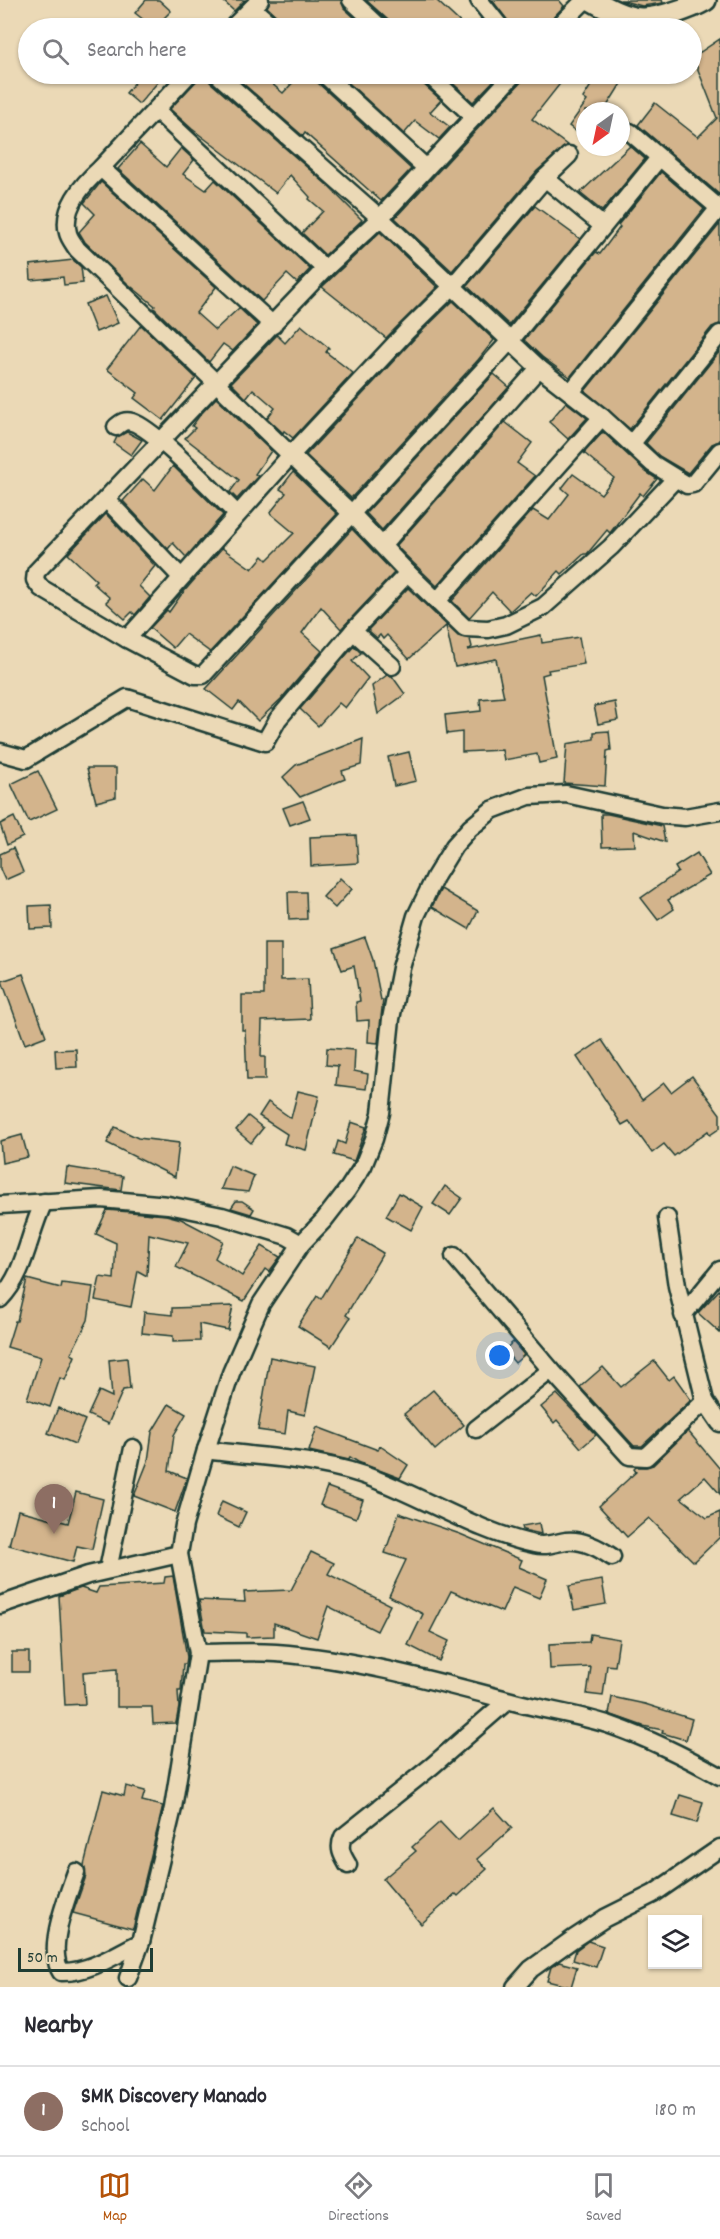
<!DOCTYPE html>
<style>
:root{--surface:#fff;--page:#f7f7f7;--text:#2b2b33;--muted:#7c7c81;--line:#e1e1e2;--accent:#b45309}
body{margin:0;font-family:Dekko,sans-serif;background:var(--page);color:var(--text)}
.controls{position:absolute;right:18px;bottom:18px;display:grid;overflow:hidden;border-radius:0px;box-shadow:0 2px 4px #0004}
.controls button{width:54px;height:54px;display:grid;place-items:center;padding:0;border:0;border-bottom:2px solid var(--line);background:var(--surface);color:var(--text);font:30px sans-serif}
.compass{position:absolute;left:576px;top:102px;width:54px;height:54px;border-radius:50%;background:var(--surface);box-shadow:0 2px 4px #0004;rotate:213deg}
.scale{position:absolute;left:18px;bottom:15px;width:135px;box-sizing:border-box;padding-left:6px;border:3px solid #1f3d34;border-top:0;font-size:16px;line-height:21px;white-space:nowrap;color:#1f3d34;-webkit-text-stroke:4px #ebd9b6;paint-order:stroke}
.you{position:absolute;left:500px;top:1356px;width:21px;height:21px;margin:-15px;border:4px solid #fff;border-radius:50%;background:#1a73e8;box-shadow:0 0 0 9px #1a73e833}
.badge{display:grid;place-items:center;width:39px;height:39px;border-radius:50%;background:var(--accent);color:#fff;font-size:20px;font-weight:700}
.pin{position:absolute;translate:-50% -50px;filter:drop-shadow(0 2px 3px #0008)}
.pin::after{content:'';position:absolute;top:32px;width:21px;height:18px;background:inherit;clip-path:polygon(0 0,100% 0,50% 100%)}
.list{margin:0;padding:0;list-style:none}
h2{display:flex;justify-content:space-between;align-items:center;height:78px;margin:0;padding:0 24px;font-size:26px}
h2 small{font-size:20px;font-weight:400;color:var(--muted)}
.list li{display:grid;grid-template-columns:39px 1fr auto;gap:18px;align-items:center;box-sizing:border-box;height:90px;padding:0 24px;border-top:2px solid var(--line)}
.list b{display:block;font-size:22px;white-space:nowrap}
.list p{margin:0;font-size:20px;white-space:nowrap;color:var(--muted)}
.list em{font-size:20px;font-style:normal;color:var(--muted)}
.icon{flex:none;width:33px;height:33px;fill:none;stroke:currentColor;stroke-width:2;stroke-linecap:round;stroke-linejoin:round}
.map{position:relative;flex:none;width:720px;height:1987px;overflow:hidden}
.search{position:absolute;background:var(--surface);box-shadow:0 2px 4px #0004;left:18px;right:18px;top:18px;height:66px;display:flex;align-items:center;gap:15px;box-sizing:border-box;padding:0 21px;border-radius:33px;color:var(--muted);font-size:22px}
.sheet{height:168px;background:var(--surface)}
nav{display:flex;justify-content:space-around;align-items:center;box-sizing:border-box;height:84px;border-top:2px solid var(--line);background:var(--surface);font-size:16px;color:var(--muted)}
nav a{display:grid;justify-items:center;gap:3px}
nav .on{color:var(--accent)}
.map>svg:first-child{display:block}
</style>
<div class="map">
<svg width="720" height="1987" viewBox="0 0 720 1987">
<rect width="100%" height="100%" fill="#ebd9b6"/>
<filter id="ink" filterUnits="userSpaceOnUse"><feTurbulence type="fractalNoise" baseFrequency=".0167" numOctaves="2"/><feDisplacementMap in="SourceGraphic" scale="12" xChannelSelector="R" yChannelSelector="G"/><feConvolveMatrix kernelMatrix="1 2 1 2 8 2 1 2 1" color-interpolation-filters="sRGB"/></filter>
<g filter="url(#ink)">
<g fill="#d3b48c" stroke="#1f3d34" stroke-width="1.5">
<polygon points="146,0 159,0 171,11 154,28 135,13"/>
<polygon points="222,0 245,0 234,11"/>
<polygon points="270,0 341,0 344,8 366,28 285,28 282,21 267,7"/>
<polygon points="366,0 436,0 466,28 391,28 388,20"/>
<polygon points="492,0 559,0 564,6 550,21 547,28 511,28 509,22"/>
<polygon points="620,0 662,0 663,3 642,6"/>
<polygon points="481,19 488,28 472,28"/>
<polygon points="720,39 720,195 638,125 655,103 698,137 717,118 693,57"/>
<polygon points="142,74 165,74 139,104 126,93"/>
<polygon points="203,74 207,74 210,82 326,184 362,220 325,255 302,233 323,211 309,199 310,197 290,175 276,193 192,129 170,109"/>
<polygon points="232,74 260,74 283,93 301,74 314,74 317,82 411,169 381,201 305,133 303,136"/>
<polygon points="339,74 418,74 421,82 441,100 430,112 450,127 439,139 415,121 404,134"/>
<polygon points="443,74 500,74 473,102"/>
<polygon points="524,74 555,74 563,80 532,119 567,145 537,171 452,271 395,218 522,81"/>
<polygon points="598,74 627,74 604,111 585,111 585,138 569,126 587,101 583,98"/>
<polygon points="140,144 166,167 181,148 194,160 183,174 206,190 215,180 310,269 297,283 287,274 262,301 118,169"/>
<polygon points="630,146 645,159 602,211 580,193"/>
<polygon points="661,172 704,209 570,377 542,357 524,340 596,252 600,254 620,227 618,225"/>
<polygon points="101,182 216,287 196,313 215,330 239,308 257,325 233,351 223,344 209,362 154,308 155,306 127,283 85,242 79,232 95,214 84,203"/>
<polygon points="535,206 580,239 509,325 467,286"/>
<polygon points="720,224 720,324 712,327 630,429 585,391"/>
<polygon points="380,232 437,287 386,338 322,287"/>
<polygon points="73,260 81,267 83,283 64,285 63,277 31,280 30,265"/>
<polygon points="106,296 118,323 96,332 85,304"/>
<polygon points="453,301 494,340 478,360 351,498 306,455 415,338"/>
<polygon points="141,325 196,378 163,420 134,398 138,393 107,369"/>
<polygon points="301,325 329,348 326,352 353,373 293,438 284,431 283,433 267,418 275,408 253,389 246,398 231,383 277,335 285,343"/>
<polygon points="720,351 720,441 712,444 688,473 659,456 646,443"/>
<polygon points="494,374 509,387 382,530 366,513"/>
<polygon points="216,398 271,451 255,474 258,476 237,499 230,492 239,480 185,438 195,428 192,426 200,415"/>
<polygon points="566,402 587,418 568,439 549,422"/>
<polygon points="505,422 532,443 517,463 535,476 437,586 396,546"/>
<polygon points="127,432 142,440 131,455 114,443 117,437"/>
<polygon points="603,432 646,472 657,479 643,496 640,493 610,533 607,530 587,554 584,554 562,574 559,571 536,596 531,592 510,611 492,592 469,618 452,601 533,510 549,520 569,494 562,488 573,474 601,494 614,478 584,453"/>
<polygon points="173,466 223,515 186,557 173,543 168,549 123,501 143,479 155,490"/>
<polygon points="293,472 337,514 210,652 185,634 173,648 150,628 167,610 169,612 181,595 222,548 252,569 263,556 267,560 294,533 270,513 286,493 280,489"/>
<polygon points="106,514 155,566 139,586 150,597 135,615 132,612 125,619 106,602 110,598 93,583 96,580 68,554"/>
<polygon points="352,529 394,573 341,629 321,607 302,633 322,651 281,699 258,721 239,702 233,710 206,689"/>
<polygon points="408,588 458,636 470,639 472,647 468,650 541,635 542,643 579,637 584,664 548,670 549,673 542,675 557,759 539,763 537,754 504,760 502,750 462,752 462,732 447,734 445,715 481,711 480,699 504,697 496,659 455,667 446,626 409,659 387,635 383,639 380,635 377,638 368,630"/>
<polygon points="354,646 361,653 352,661 368,678 345,708 339,703 318,726 300,709"/>
<polygon points="387,675 392,676 405,694 378,714 372,686"/>
<polygon points="615,702 618,720 598,724 594,706"/>
<polygon points="609,731 611,750 607,751 605,786 564,783 567,744 594,739 594,732"/>
<polygon points="363,739 361,765 342,771 345,779 300,797 283,777 296,765"/>
<polygon points="409,752 416,781 394,786 388,757"/>
<polygon points="87,768 116,768 116,797 96,802"/>
<polygon points="38,771 57,809 29,822 11,784"/>
<polygon points="303,801 310,818 290,825 283,808"/>
<polygon points="601,814 608,814 662,826 665,842 634,831 635,846 602,847"/>
<polygon points="14,817 23,837 7,845 0,824"/>
<polygon points="356,835 358,863 311,866 310,837"/>
<polygon points="13,848 23,872 5,880 0,869 0,854"/>
<polygon points="697,853 710,875 668,900 674,909 658,920 641,898 678,872 675,867"/>
<polygon points="340,878 352,889 335,908 323,897"/>
<polygon points="441,889 478,911 469,929 432,907"/>
<polygon points="288,892 306,892 307,919 289,920"/>
<polygon points="51,905 52,928 30,929 29,906"/>
<polygon points="365,937 373,960 381,1000 383,1000 378,1043 368,1042 369,1020 357,1021 356,1002 360,1001 354,966 342,970 334,948"/>
<polygon points="264,944 281,944 281,980 308,979 310,1019 262,1021 261,1057 265,1057 265,1080 247,1080 245,1030 242,1030 242,995 264,995"/>
<polygon points="23,974 46,1036 25,1044 2,981"/>
<polygon points="602,1040 642,1100 664,1083 671,1092 692,1076 720,1114 720,1128 710,1135 708,1131 674,1156 664,1144 652,1153 629,1121 622,1125 577,1057"/>
<polygon points="327,1048 355,1050 354,1071 368,1074 366,1089 336,1085 338,1066 326,1065"/>
<polygon points="76,1049 77,1067 56,1068 55,1050"/>
<polygon points="298,1091 319,1096 306,1150 284,1144 287,1134 259,1116 268,1102 291,1118"/>
<polygon points="248,1116 263,1128 251,1143 236,1130"/>
<polygon points="351,1122 366,1127 354,1161 334,1155 338,1141 345,1144"/>
<polygon points="115,1127 138,1138 179,1143 175,1177 107,1143"/>
<polygon points="22,1135 28,1157 2,1163 0,1141"/>
<polygon points="230,1166 254,1176 248,1192 221,1189"/>
<polygon points="67,1167 123,1176 121,1190 65,1183"/>
<polygon points="445,1186 462,1198 450,1215 433,1204"/>
<polygon points="399,1193 423,1207 411,1230 386,1216"/>
<polygon points="236,1201 242,1201 254,1209 251,1214 231,1208"/>
<polygon points="107,1210 166,1215 181,1219 223,1241 215,1258 242,1276 262,1246 280,1257 269,1272 265,1269 244,1301 176,1267 188,1243 149,1234 147,1276 138,1271 131,1307 95,1300 100,1277 114,1279 116,1243 96,1234"/>
<polygon points="358,1238 383,1253 346,1315 350,1318 331,1347 298,1326 317,1296 321,1299"/>
<polygon points="27,1279 61,1288 62,1283 93,1287 88,1320 71,1354 75,1356 65,1380 60,1378 50,1407 27,1399 41,1357 7,1347 15,1321 17,1321"/>
<polygon points="720,1289 720,1333 698,1313"/>
<polygon points="233,1306 228,1330 199,1324 200,1341 173,1342 173,1336 142,1333 144,1312 172,1315 172,1308"/>
<polygon points="513,1342 524,1355 515,1363 504,1350"/>
<polygon points="270,1357 315,1366 305,1415 288,1411 285,1434 258,1430"/>
<polygon points="127,1358 130,1389 123,1390 108,1424 88,1415 99,1391 112,1397 109,1360"/>
<polygon points="654,1361 669,1380 674,1376 691,1400 642,1446 634,1446 580,1387 603,1367 621,1387"/>
<polygon points="433,1390 464,1425 435,1450 404,1414"/>
<polygon points="557,1394 596,1435 581,1448 557,1420 554,1423 541,1407"/>
<polygon points="169,1404 186,1414 174,1435 169,1471 187,1478 175,1512 134,1496 148,1461 152,1432"/>
<polygon points="58,1408 85,1420 75,1444 48,1433"/>
<polygon points="317,1427 378,1450 380,1446 408,1465 400,1478 358,1462 350,1457 349,1460 309,1451"/>
<polygon points="688,1431 720,1469 720,1494 705,1477 681,1498 707,1518 720,1512 720,1537 694,1562 649,1518 627,1537 599,1506 636,1472 634,1469 636,1467 646,1467 653,1465"/>
<polygon points="327,1487 363,1500 356,1518 320,1505"/>
<polygon points="76,1492 103,1499 92,1549 77,1546 73,1562 9,1545 18,1510 68,1523"/>
<polygon points="222,1501 246,1512 239,1527 216,1516"/>
<polygon points="399,1513 460,1534 522,1560 519,1567 547,1579 539,1598 513,1587 502,1612 451,1591 430,1632 449,1641 439,1661 408,1645 423,1614 389,1596 406,1560 385,1553"/>
<polygon points="539,1523 541,1534 523,1530 522,1526"/>
<polygon points="311,1552 334,1563 328,1574 390,1605 377,1631 328,1606 317,1638 274,1623 274,1636 246,1637 246,1633 205,1631 199,1600 245,1602 244,1592 291,1590"/>
<polygon points="173,1576 187,1657 186,1664 183,1664 181,1691 178,1691 179,1707 176,1723 153,1724 152,1707 117,1707 117,1669 83,1672 85,1704 65,1705 59,1596 81,1588 96,1593 99,1587 164,1583 165,1577"/>
<polygon points="602,1580 606,1604 574,1610 569,1586"/>
<polygon points="590,1634 619,1639 615,1666 607,1665 603,1696 587,1694 591,1667 550,1669 549,1644 589,1642"/>
<rect x="12" y="1652" width="17" height="20"/>
<polygon points="612,1697 645,1704 692,1719 686,1740 662,1733 663,1730 643,1726 609,1714"/>
<polygon points="126,1786 145,1791 142,1801 163,1806 133,1929 73,1913 86,1876 84,1865 103,1790 124,1796"/>
<polygon points="680,1795 703,1802 697,1823 673,1816"/>
<polygon points="494,1808 512,1828 477,1859 487,1869 458,1896 456,1894 421,1924 383,1879 416,1851 412,1847 440,1822 458,1841"/>
<polygon points="588,1941 603,1946 596,1967 573,1960 576,1950"/>
<polygon points="559,1962 577,1967 571,1987 547,1981 551,1967"/>
</g>
<g fill="none" stroke-linecap="round" stroke-linejoin="round">
<defs>
<g id="minor">
<polyline points="351,0 381,28"/>
<polyline points="479,0 501,28"/>
<polyline points="252,8 275,28"/>
<polyline points="232,28 260,0"/>
<polyline points="557,28 585,0"/>
<path d="M189,74L101,168C84,183 61,207 68,233C69,238 74,244 77,249L351,513L408,573L465,628L488,629L506,625L543,607L611,547L675,479"/>
<polyline points="217,74 380,218 539,368 602,417 653,464 687,485 693,484 720,451"/>
<polyline points="324,74 426,168"/>
<polyline points="428,74 474,117"/>
<polyline points="514,74 380,218 325,269 36,572 35,580 41,588 127,639 195,675 203,675 510,341 659,158"/>
<polyline points="156,110 325,269"/>
<polyline points="630,132 720,209"/>
<polyline points="101,168 273,325"/>
<polyline points="545,178 603,226"/>
<polyline points="571,392 719,208"/>
<path d="M116,427C122,422 125,420 132,422C155,429 216,494 237,514"/>
<polyline points="632,443 720,334"/>
<polyline points="106,499 181,577"/>
<polyline points="383,545 539,368"/>
<polyline points="438,600 602,417"/>
<polyline points="127,639 290,456 407,331 453,286 545,178 569,155"/>
<polyline points="392,666 353,631 408,573"/>
<polyline points="0,752 26,759 127,698 265,742 278,719 353,631"/>
<path d="M720,811L685,817L662,815L566,794L529,796L492,810L470,828L454,846L435,877L416,916L401,968L391,1019L381,1113L374,1139L363,1166L348,1189L324,1220L301,1244L261,1304L231,1373L206,1450L184,1525L179,1554L198,1653C224,1653 250,1651 276,1653C354,1659 431,1680 507,1700C542,1710 578,1714 613,1726C650,1739 686,1757 720,1776"/>
<polyline points="0,1205 101,1199 168,1205 222,1216 287,1236 301,1244"/>
<polyline points="667,1218 677,1286 705,1401 720,1423"/>
<polyline points="454,1256 551,1370"/>
<path d="M0,1299C26,1273 28,1234 44,1202"/>
<polyline points="683,1315 720,1270"/>
<polyline points="476,1429 551,1370 629,1456 646,1457 705,1401"/>
<path d="M206,1450C262,1458 324,1458 377,1480C428,1500 481,1533 534,1544C546,1547 554,1543 566,1541C583,1539 599,1548 612,1557"/>
<polyline points="108,1570 133,1448"/>
<polyline points="0,1605 88,1575 179,1554"/>
<path d="M348,1865C342,1855 338,1848 343,1837L432,1766L507,1701"/>
<path d="M76,1872C67,1898 46,1948 61,1972C89,1973 117,1954 141,1942"/>
<polyline points="128,1978 141,1942 173,1808 198,1653"/>
<polyline points="515,1987 531,1969 573,1939 605,1918 653,1894 720,1848"/>
</g>
<path id="tertiary" d="M592,0C606,8 624,18 641,19C657,20 691,8 705,0"/>
</defs>
<use href="#minor" stroke="#1f3d34" stroke-width="21"/>
<use href="#tertiary" stroke="#1f3d34" stroke-width="26"/>
<use href="#minor" stroke="#ebd9b6" stroke-width="16"/>
<use href="#tertiary" stroke="#ebd9b6" stroke-width="21"/>
</g>
</g>
</svg>
<div class="controls">
<button><svg class="icon" aria-label="layers" viewBox="0 0 24 24"><path d="M12 4l9 5-9 5-9-5zM3 14l9 5 9-5"/></svg></button>
</div>
<svg class="compass" viewBox="-18 -18 36 36"><path d="M0-13l5 13h-10z" fill="#e53935"/><path d="M0 13l5-13h-10z" fill="#7c7c81"/></svg>
<div class="scale">50 m</div>
<div class="you"></div>
<div class="pin badge" style="left:54px;top:1534px;background:#8d6e63">1</div>
<div class="search"><svg class="icon" aria-label="search" viewBox="0 0 24 24"><circle cx="10" cy="10" r="6"/><path d="M15 15l6 6"/></svg>Search here</div>
</div>
<section class="sheet">
<h2>Nearby<small></small></h2>
<ul class="list">
<li><span class="badge" style="background:#8d6e63">1</span><div><b>SMK Discovery Manado</b><p>School</p></div><em>180 m</em></li>
</ul>
</section>
<nav>
<a class="on"><svg class="icon" aria-label="map" viewBox="0 0 24 24"><path d="M3 6l6-2 6 2 6-2v14l-6 2-6-2-6 2zM9 4v14M15 6v14"/></svg>Map</a>
<a><svg class="icon" aria-label="directions" viewBox="0 0 24 24"><path d="M12 3l9 9-9 9-9-9zM9 14v-3h6M13 9l2 2-2 2"/></svg>Directions</a>
<a><svg class="icon" aria-label="saved" viewBox="0 0 24 24"><path d="M7 4h10v16l-5-4-5 4z"/></svg>Saved</a>
</nav>
